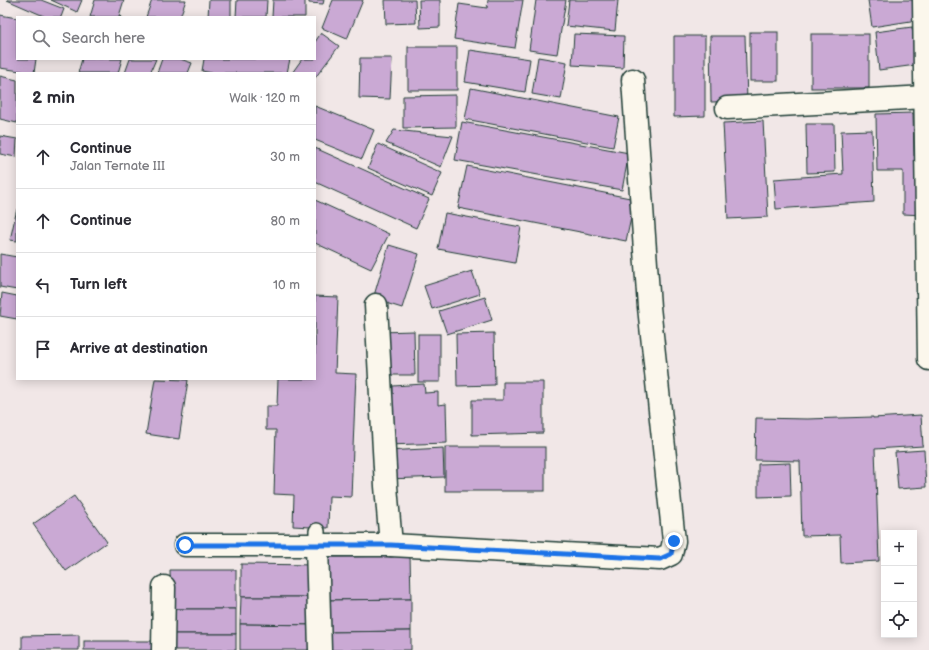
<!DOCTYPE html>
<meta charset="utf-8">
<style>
:root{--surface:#fff;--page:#f2f2f3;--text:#2b2b33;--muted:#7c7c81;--line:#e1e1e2}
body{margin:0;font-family:"Balsamiq Sans",sans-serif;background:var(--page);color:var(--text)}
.controls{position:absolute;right:12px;bottom:12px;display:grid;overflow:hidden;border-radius:0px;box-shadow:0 2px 10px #0003}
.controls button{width:36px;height:36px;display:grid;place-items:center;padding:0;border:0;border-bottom:1px solid var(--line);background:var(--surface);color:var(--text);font:20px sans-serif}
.stop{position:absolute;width:12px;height:12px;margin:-9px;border:3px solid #1a73e8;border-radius:50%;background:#fff}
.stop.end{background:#1a73e8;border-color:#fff;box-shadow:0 1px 4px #0008}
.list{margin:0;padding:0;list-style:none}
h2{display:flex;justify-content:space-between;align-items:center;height:52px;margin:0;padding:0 16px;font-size:17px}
h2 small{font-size:13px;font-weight:400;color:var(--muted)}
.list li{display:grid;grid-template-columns:26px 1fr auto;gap:12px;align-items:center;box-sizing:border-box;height:64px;padding:0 16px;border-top:1px solid var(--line)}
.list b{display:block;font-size:15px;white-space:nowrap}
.list p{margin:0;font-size:13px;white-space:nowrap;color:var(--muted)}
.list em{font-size:13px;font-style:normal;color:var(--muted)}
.icon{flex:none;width:22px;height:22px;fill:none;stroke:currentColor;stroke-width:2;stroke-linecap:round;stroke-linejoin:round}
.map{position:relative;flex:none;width:929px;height:650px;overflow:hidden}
.search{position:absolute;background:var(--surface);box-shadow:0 2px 10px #0003;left:16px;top:16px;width:300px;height:44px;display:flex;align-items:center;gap:10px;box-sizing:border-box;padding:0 14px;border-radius:0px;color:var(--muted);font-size:15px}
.panel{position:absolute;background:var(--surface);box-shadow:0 2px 10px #0003;left:16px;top:72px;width:300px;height:308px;border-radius:0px}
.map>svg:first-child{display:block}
</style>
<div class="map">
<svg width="929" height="650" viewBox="0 0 929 650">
<rect width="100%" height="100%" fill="#f1e7e7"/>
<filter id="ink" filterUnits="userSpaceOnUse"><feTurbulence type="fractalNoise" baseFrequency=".025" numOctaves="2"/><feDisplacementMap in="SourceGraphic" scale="8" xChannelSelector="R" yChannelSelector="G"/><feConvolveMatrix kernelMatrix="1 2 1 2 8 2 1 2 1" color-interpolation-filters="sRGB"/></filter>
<g filter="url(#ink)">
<g fill="#caa9d4" stroke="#1f3d34">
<polygon points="7,0 41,0 64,9 61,17 46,17"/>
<polygon points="51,0 82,0 77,12"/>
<polygon points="95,0 124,0 119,16 122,17 90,17"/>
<polygon points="152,0 186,0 180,17 146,17"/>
<polygon points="209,0 231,0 231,17 208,17"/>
<polygon points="237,0 267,0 266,17 236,17"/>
<polygon points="273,0 305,0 305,17 272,17"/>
<polygon points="309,0 324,0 323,4 309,3"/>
<polygon points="333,0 363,0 347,39 322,28"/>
<polygon points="385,0 415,0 416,23 386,24"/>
<polygon points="419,0 440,0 440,27 420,28"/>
<polygon points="488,0 523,0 515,48 454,39 459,4 487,8"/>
<polygon points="536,0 566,0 557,54 529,50"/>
<polygon points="569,0 618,0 615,31 566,26"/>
<polygon points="868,0 914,0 917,20 872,27"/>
<polygon points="0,15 17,18 17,59 36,59 34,73 0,68"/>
<polygon points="912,27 916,65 879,70 875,32"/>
<rect x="750" y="32" width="28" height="49"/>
<polygon points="321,33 339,46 315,78 315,73 292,73 302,59 315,59 315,42"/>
<polygon points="574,34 624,36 623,68 572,65"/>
<rect x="811" y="34" width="58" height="54"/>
<polygon points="674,36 705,36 705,116 674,117"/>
<polygon points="710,36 745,36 747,101 711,102"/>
<rect x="408" y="47" width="49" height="43"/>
<polygon points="470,50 530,59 525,92 465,82"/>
<polygon points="538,57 567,62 561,99 532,94"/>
<polygon points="360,58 392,58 390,99 359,98"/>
<polygon points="82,59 122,59 118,73 78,73"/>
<polygon points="130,59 156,59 150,73 125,73"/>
<polygon points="162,59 180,59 192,63 188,73 157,73"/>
<polygon points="204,59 290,59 287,73 212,73 202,71"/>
<polygon points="0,76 17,80 17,123 0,119"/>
<polygon points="471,88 619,117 613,147 465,119"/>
<polygon points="456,95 456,127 403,128 403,96"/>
<polygon points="315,106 374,130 362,159 315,140"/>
<polygon points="913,113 914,156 923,156 923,215 903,214 903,171 877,171 876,114"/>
<polygon points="763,121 768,217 728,219 723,123"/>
<polygon points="462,122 629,153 622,190 455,160"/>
<polygon points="806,124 834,124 835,172 807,173"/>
<polygon points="394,130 453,136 441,167 386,143"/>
<polygon points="872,130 874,202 776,209 774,179 843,174 841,131"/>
<polygon points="0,136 17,139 16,157 0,154"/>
<polygon points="378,144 442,173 432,196 368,168"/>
<polygon points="315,148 429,199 416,228 315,182"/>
<polygon points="467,166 635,199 626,241 458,208"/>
<polygon points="315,200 389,234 371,269 315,243"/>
<polygon points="17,209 17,241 10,240"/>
<polygon points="445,213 521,227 515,263 438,249"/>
<polygon points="389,245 419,254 402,308 373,299"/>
<polygon points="0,254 17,257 17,290 0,287"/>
<polygon points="472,271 480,294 432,309 424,286"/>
<polygon points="2,293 17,296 17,319 0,316"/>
<polygon points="315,296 338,297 335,373 356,374 351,497 329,496 328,528 293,526 294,495 274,494 276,430 266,430 266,406 277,406 278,379 315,379"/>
<polygon points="485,297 492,320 447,334 439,311"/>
<polygon points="414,331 415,375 380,375 380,332"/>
<polygon points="494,333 495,385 457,386 456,334"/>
<rect x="418" y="334" width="22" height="48"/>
<polygon points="155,379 188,380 179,439 146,434"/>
<polygon points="503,382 543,382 543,433 472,435 472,400 503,400"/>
<polygon points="424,384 425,393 438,392 438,405 446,404 447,443 387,445 389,394 393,394 393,386"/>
<polygon points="921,415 923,446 875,449 879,561 841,563 840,535 802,536 800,461 755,460 756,418 807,419 873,417 873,418"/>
<rect x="445" y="447" width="100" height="44"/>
<polygon points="443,448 444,477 387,479 386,451"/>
<polygon points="924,450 926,487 898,489 895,452"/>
<polygon points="790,463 791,496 758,497 758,464"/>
<polygon points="74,496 107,542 66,571 33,524"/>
<polygon points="410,556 411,599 328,600 328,557"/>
<polygon points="241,564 316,565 315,597 241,597"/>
<polygon points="170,570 236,570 236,609 171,609"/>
<polygon points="241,597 315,597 315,625 240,624"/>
<polygon points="411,599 411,631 328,632 328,600"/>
<polygon points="171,609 236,609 236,634 170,634"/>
<polygon points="240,624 315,625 315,650 240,650"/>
<polygon points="411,631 411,650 328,650 328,632"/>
<rect x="170" y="634" width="66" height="16"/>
<polygon points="79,635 79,650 22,650 22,636"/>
<rect x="84" y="641" width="68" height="9"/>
</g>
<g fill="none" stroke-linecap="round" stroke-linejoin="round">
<defs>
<polyline id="service" points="317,531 317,545"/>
<g id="minor">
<polyline points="924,0 929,359"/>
<polyline points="727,108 926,97"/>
<polyline points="185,545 391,545 386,486 376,305"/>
<polyline points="317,545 320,650"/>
<polyline points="391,545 660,559 671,554 674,541 649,307 633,80"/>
<polyline points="163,650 164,587"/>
</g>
</defs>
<use href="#service" stroke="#1f3d34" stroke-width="18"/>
<use href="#minor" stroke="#1f3d34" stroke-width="25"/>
<use href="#service" stroke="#fbf7ec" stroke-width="15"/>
<use href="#minor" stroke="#fbf7ec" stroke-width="22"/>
</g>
</g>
<g fill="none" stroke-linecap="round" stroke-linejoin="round" filter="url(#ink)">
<polyline stroke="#1a73e8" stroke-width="5" points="185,545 391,545 660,559 671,554 674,541"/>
</g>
</svg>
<div class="controls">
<button>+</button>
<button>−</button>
<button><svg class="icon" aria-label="locate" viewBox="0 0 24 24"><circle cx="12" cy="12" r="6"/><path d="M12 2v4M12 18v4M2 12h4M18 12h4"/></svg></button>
</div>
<div class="stop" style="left:185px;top:545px"></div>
<div class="stop end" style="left:674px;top:541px"></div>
<div class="search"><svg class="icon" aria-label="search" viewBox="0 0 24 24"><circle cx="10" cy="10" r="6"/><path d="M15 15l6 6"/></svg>Search here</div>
<section class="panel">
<h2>2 min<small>Walk · 120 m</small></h2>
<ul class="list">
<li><svg class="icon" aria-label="ahead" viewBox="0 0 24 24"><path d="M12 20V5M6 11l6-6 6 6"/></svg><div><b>Continue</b><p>Jalan Ternate III</p></div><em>30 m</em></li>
<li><svg class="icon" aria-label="ahead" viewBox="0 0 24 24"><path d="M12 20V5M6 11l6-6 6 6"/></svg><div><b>Continue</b></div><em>80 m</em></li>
<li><svg class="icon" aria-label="left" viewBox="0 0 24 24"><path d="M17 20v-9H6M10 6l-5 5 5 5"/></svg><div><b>Turn left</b></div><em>10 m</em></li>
<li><svg class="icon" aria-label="arrive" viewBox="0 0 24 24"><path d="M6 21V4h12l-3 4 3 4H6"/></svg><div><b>Arrive at destination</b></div></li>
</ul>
</section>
</div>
